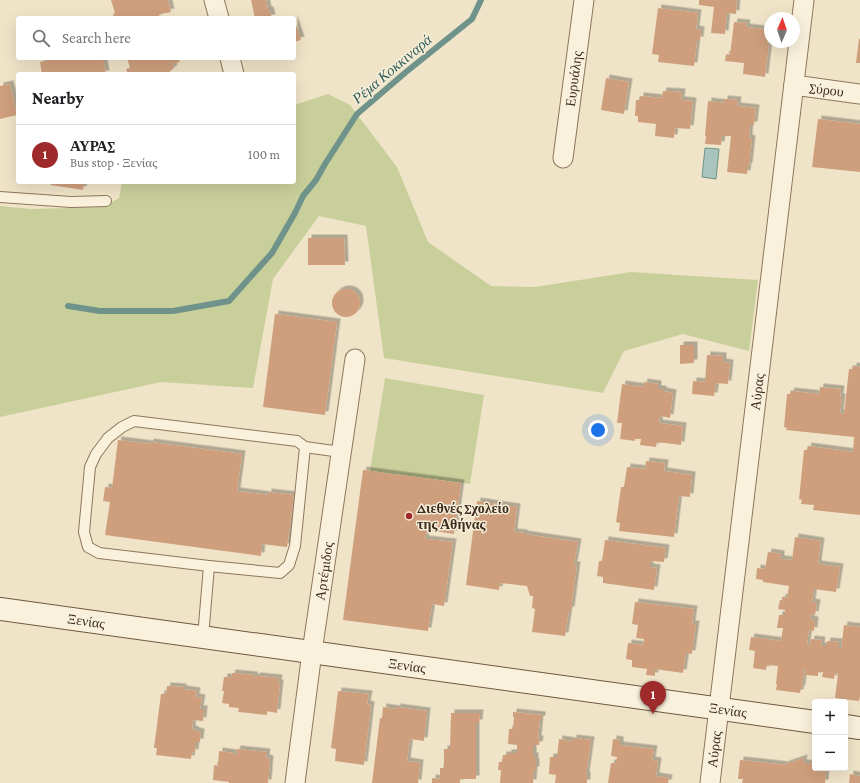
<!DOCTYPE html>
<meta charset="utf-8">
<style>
:root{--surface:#fff;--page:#f6f6f6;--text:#202124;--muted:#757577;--line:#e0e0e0;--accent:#9e2a2b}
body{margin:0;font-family:"Crimson Pro",serif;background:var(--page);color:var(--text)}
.controls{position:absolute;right:12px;bottom:12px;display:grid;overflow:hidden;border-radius:4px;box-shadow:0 4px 16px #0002}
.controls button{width:36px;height:36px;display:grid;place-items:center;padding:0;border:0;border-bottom:1px solid var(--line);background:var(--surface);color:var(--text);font:20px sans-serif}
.compass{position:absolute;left:764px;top:12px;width:36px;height:36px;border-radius:50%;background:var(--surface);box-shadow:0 4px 16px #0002;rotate:2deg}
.you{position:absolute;left:598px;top:430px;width:14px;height:14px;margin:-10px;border:3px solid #fff;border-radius:50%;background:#1a73e8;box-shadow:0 0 0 6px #1a73e833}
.badge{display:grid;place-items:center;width:26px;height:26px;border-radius:50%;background:var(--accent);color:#fff;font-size:13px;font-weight:700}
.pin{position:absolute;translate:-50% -33px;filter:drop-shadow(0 1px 2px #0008)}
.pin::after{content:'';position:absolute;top:21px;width:14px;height:12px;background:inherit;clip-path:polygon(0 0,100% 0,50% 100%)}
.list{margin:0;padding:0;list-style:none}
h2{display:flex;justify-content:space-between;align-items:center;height:52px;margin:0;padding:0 16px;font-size:17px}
h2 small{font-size:13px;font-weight:400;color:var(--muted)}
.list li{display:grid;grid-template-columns:26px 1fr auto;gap:12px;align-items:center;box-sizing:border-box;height:60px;padding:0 16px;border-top:1px solid var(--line)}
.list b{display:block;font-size:15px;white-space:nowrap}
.list p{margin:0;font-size:13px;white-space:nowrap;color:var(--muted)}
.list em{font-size:13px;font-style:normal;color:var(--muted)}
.icon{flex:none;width:22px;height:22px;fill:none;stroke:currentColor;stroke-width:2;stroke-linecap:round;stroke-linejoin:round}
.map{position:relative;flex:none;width:860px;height:783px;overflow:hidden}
.search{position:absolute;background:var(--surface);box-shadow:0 4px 16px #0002;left:16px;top:16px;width:280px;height:44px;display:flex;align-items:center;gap:10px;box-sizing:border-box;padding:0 14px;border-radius:4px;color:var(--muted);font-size:15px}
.panel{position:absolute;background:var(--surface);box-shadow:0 4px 16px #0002;left:16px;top:72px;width:280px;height:112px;border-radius:4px}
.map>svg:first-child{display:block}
</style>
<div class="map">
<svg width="860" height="783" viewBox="0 0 860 783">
<defs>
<filter id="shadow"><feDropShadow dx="3.5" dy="-3.5" stdDeviation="0" flood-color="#0004"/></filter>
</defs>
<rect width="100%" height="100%" fill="#f0e4c8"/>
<g fill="#c9cf9b">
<polygon points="328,94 350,105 397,167 428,242 491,286 535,287 631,272 758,280 749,351 683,334 624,351 603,393 384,358 366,226 319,216 273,279 253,388 161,382 0,417 0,206 31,209 103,207 119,198 122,182 294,182 294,105"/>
<polygon points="385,378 484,395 470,484 370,471"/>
</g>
<polygon fill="#a9c4bc" stroke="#6f938a" points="705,148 719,149 716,179 702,177"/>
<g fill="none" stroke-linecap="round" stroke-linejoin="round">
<polyline stroke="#6f938a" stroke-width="6" points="68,306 100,311 173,311 229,301 272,253 295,213 303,196 316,180 325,164 357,114 406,72 472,19 481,0"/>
</g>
<g fill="#cf9f7d" filter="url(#shadow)">
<polygon points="111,0 168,0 171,12 160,14 158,18 114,18 113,14 115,13"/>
<polygon points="251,0 266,0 268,10 270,10 272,18 255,18"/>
<polygon points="699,0 737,0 736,14 727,13 725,34 711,33 714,7 699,5"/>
<polygon points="658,8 698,13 696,29 701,30 700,40 697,40 694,66 658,62 659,55 652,54"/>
<polygon points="294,19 301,40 294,42"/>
<polygon points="734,22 747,23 746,27 769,30 767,43 769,44 765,77 743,74 744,63 725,61 726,54 730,55"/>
<polygon points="859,39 860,39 860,63 856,63"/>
<polygon points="59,58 103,58 106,74 42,74 40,62"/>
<polygon points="127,58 184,58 184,59 179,60 180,62 173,64 174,68 168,73 164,74 128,74 126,69 130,68"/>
<polygon points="606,78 629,82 624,114 601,110"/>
<polygon points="10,84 17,115 0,119 0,86"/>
<polygon points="663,91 682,92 681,100 693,101 690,129 675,128 674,138 655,136 656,124 638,122 638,116 635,116 636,100 640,100 640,96 662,98"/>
<polygon points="724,99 738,100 737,106 756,108 754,125 750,125 749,138 752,139 749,166 748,166 747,174 727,172 731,136 722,136 721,145 705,144 706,136 705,136 708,101 724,103"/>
<polygon points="818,119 860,124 860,172 812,167"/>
<polygon points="51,182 84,182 83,190 51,185"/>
<polygon points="308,238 344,238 345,265 308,265"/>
<circle cx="346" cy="303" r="14"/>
<polygon points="275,314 337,322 325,415 263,407"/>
<polygon points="680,345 694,345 694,363 680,364"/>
<polygon points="707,355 723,356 723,362 730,363 728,384 716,383 714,396 692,394 693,381 705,382"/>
<polygon points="853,366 860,367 860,515 813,510 814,505 801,504 802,500 799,499 804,450 807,450 808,446 853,452 854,437 786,430 787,428 784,427 787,394 790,394 791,391 819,394 820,387 841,389 840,397 842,397 840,413 844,414 849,369 853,369"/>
<polygon points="644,382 658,384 658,389 663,389 663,391 673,393 670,418 660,416 659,423 683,426 681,445 657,442 656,447 640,445 641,439 635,439 635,441 620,439 622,423 617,423 622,384 643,387"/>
<polygon points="118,440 150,444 150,442 242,454 237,491 268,495 268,492 294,495 287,547 262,544 261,556 105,535 110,502 103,501 105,487 112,488"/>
<polygon points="646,461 665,463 664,471 692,475 690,497 679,496 674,537 619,531 620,523 616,522 621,487 624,487 627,467 645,469"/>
<polygon points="363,470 461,483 454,534 427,530 425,539 453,542 444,606 432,604 428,631 343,620"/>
<polygon points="477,501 517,507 514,532 524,533 524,534 578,542 574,565 577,565 571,610 569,610 565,636 532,632 535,609 532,608 533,596 530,596 527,586 500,583 499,590 466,585"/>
<polygon points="795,537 821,541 818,564 840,567 836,592 814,589 812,602 817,603 815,615 811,614 810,619 815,620 814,631 809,630 807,644 810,645 811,639 822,640 821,646 826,646 827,641 839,642 839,649 841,649 844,625 860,627 860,696 859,701 835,698 838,674 835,673 834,679 822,677 823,672 818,672 818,676 805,675 806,670 804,669 802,688 801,688 800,693 776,690 777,684 776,684 778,666 767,665 766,670 753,668 755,651 749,650 751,637 781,641 783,628 777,628 779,615 785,615 785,610 778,609 780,600 782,600 782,597 787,598 789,586 763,582 763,580 756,579 757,568 765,569 768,552 781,554 781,559 792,560"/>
<polygon points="605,540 666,548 664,562 650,561 650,567 657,568 654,590 603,583 603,577 597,576 599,561 602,561"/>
<polygon points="635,602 694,609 692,624 696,624 692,654 686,653 683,673 655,669 655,676 646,675 647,669 632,667 632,660 626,659 628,643 643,645 644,639 636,638 638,625 632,624"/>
<polygon points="232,673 254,675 255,678 257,676 279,678 278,683 280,683 277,713 267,711 267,715 238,712 239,708 229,707 229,704 222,703 224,691 222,691 224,677 231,677"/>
<polygon points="167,686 183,687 183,689 197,691 196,697 202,698 200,709 204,709 203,721 193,720 192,729 196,730 195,731 201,732 200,742 196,742 195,753 192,752 191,759 156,755 157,748 154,748 161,694 166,694"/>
<polygon points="338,691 369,694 367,704 371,705 364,765 335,761 336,749 331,748"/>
<polygon points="383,707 397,709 397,707 427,711 424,741 410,739 407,761 420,763 418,783 372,783 380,718 382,718"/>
<polygon points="513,712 542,715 542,719 540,719 538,739 540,739 539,745 533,745 533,756 535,756 535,762 536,762 536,770 534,770 533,783 500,783 501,770 498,770 499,762 502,762 503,755 508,755 508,753 517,753 517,745 508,744 509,729 513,729 514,717 513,717"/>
<polygon points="451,713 480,713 479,723 476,723 476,779 460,779 460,783 432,783 432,778 440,779 440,768 444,768 444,749 450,749"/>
<polygon points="573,738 591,740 586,775 587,775 587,783 555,783 556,775 549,774 550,757 557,757 559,739 573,741"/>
<polygon points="613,739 620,740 620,745 654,749 652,760 658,761 656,776 669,778 668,783 608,783 611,763 616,763 617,757 611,756"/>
<polygon points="237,749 267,752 266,758 270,759 268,783 229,783 229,782 213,780 214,765 218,766 219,751 234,753 234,755 236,755"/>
<polygon points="804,758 803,763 815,764 815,768 826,768 825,783 742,783 743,779 738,779 740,760 786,765 786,764"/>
<polygon points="850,774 860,776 860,783 849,783"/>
</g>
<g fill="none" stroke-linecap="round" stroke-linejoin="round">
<defs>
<g id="lane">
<polyline points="0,197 71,202 106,201"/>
<polygon points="134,421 297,441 305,447 295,546 289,565 280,573 209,566 99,553 88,547 84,532 90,467 96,454 108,438 122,427"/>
<polyline points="305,447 341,452"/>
<polyline points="203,637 209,566"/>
</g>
<g id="street">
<polyline points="214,0 219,18"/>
<polyline points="230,58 234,74"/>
<path id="s1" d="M794,85L860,94"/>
<path id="s2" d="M563,158L584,0"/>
<path id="s3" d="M295,783L312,652L355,359"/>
<path id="s4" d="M710,783L804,0"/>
</g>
<g id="secondary">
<path id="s5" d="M0,609L815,722"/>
<polyline points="845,726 860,728"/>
</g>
</defs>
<use href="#lane" stroke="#8d765c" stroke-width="12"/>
<use href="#street" stroke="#8d765c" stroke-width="21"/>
<use href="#secondary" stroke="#6f573f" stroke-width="24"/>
<use href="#lane" stroke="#faf1dc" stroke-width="10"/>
<use href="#street" stroke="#faf1dc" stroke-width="19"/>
<use href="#secondary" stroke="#faf1dc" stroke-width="22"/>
</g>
<circle fill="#9e2a2b" stroke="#f7eed8" stroke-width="1.5" cx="409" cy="516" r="4"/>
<g text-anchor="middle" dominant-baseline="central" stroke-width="3" stroke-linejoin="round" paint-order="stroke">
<g font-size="14" fill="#3d2e20" stroke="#f7eed8">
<text stroke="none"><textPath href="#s2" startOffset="80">Ευρυάλης</textPath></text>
<text stroke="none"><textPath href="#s1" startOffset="33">Σύρου</textPath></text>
<text stroke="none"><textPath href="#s4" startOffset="394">Αύρας</textPath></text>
<text stroke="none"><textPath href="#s3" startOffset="214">Αρτέμιδος</textPath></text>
<text stroke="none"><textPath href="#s5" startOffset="87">Ξενίας</textPath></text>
<text stroke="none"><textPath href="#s5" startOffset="411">Ξενίας</textPath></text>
<text stroke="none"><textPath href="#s5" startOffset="735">Ξενίας</textPath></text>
<text stroke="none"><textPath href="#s4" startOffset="34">Αύρας</textPath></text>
</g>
<g font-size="14" font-weight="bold" fill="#3d2e20" stroke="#f7eed8" text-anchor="start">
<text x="417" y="508">Διεθνές Σχολείο<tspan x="417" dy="16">της Αθήνας</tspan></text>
</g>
<g font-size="15" font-style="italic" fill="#2f5d5a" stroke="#f7eed8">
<text transform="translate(392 69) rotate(-40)">Ρέμα Κοκκιναρά</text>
</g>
</g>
</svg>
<div class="controls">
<button>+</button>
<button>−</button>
</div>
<svg class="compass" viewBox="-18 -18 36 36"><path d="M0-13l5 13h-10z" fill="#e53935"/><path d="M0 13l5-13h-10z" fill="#757577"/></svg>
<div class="you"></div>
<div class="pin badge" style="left:653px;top:714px">1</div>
<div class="search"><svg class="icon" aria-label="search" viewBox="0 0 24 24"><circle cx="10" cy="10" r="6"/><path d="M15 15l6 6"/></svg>Search here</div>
<section class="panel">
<h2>Nearby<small></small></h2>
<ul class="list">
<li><span class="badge">1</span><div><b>ΑΥΡΑΣ</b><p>Bus stop · Ξενίας</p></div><em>100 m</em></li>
</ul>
</section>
</div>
